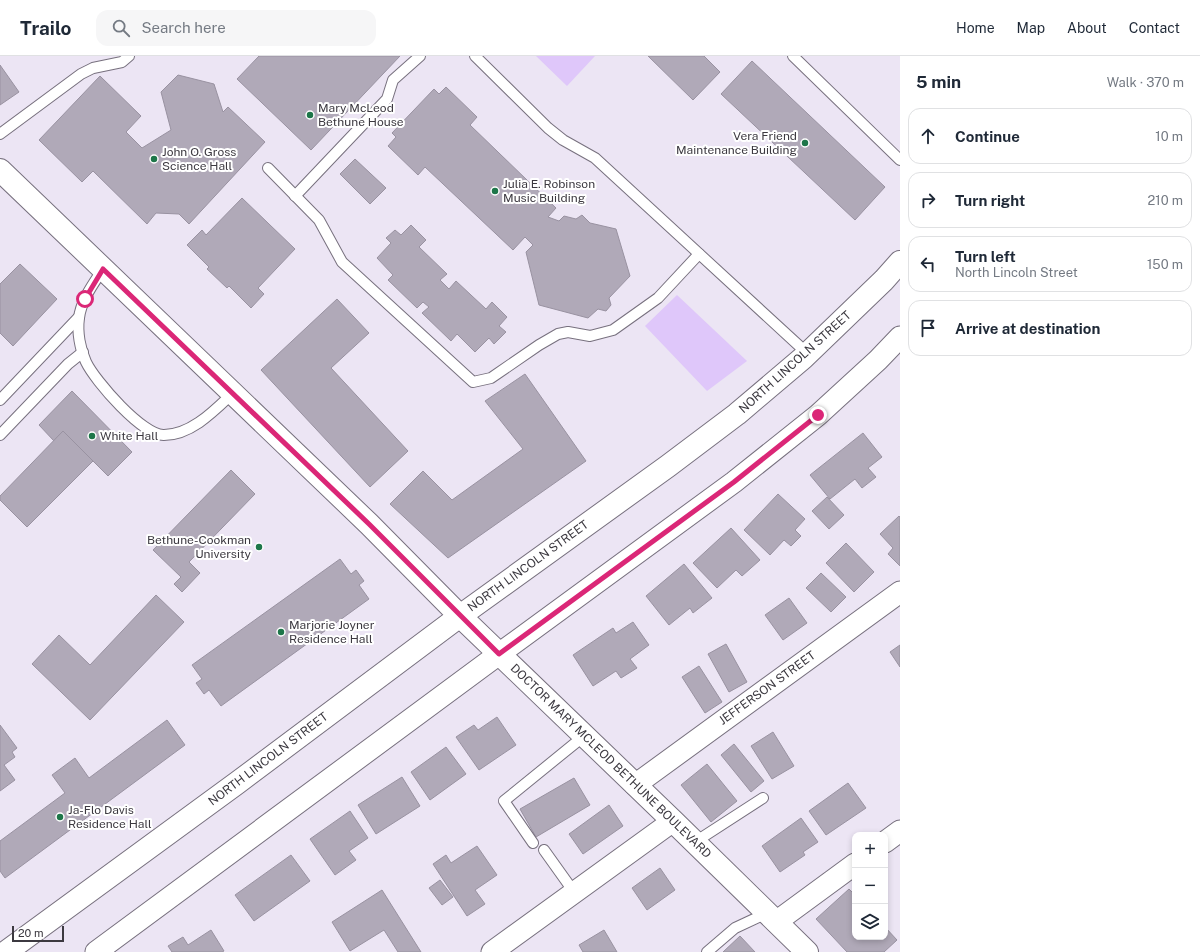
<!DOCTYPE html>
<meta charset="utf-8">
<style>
:root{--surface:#fff;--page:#f6f6f7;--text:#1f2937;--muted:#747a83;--line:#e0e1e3}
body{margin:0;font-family:"Public Sans",sans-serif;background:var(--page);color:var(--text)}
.controls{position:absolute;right:12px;bottom:12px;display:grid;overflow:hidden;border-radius:8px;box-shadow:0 2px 6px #0003}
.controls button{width:36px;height:36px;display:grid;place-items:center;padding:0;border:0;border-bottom:1px solid var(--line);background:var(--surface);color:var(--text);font:20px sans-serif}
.scale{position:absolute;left:12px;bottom:10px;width:52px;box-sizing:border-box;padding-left:4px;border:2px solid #3c3940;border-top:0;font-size:11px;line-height:14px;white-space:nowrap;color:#3c3940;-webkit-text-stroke:3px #fff;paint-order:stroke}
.stop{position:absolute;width:12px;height:12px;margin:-9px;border:3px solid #db2777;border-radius:50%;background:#fff}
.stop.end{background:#db2777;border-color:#fff;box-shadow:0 1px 4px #0008}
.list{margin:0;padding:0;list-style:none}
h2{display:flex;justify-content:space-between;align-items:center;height:52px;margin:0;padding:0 16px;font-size:17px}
h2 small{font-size:13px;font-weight:400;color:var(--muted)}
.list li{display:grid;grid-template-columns:26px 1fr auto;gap:12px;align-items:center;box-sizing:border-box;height:56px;margin:0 8px 8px;padding:0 8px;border:1px solid var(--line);border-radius:12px}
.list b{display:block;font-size:15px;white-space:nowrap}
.list p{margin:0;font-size:13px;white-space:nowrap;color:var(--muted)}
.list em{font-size:13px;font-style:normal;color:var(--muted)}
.icon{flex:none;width:22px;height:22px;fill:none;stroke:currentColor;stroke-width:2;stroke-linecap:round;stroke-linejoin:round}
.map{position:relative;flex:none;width:900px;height:896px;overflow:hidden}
header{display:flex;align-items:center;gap:24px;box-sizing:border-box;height:56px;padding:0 20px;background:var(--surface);border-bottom:1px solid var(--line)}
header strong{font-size:19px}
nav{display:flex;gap:22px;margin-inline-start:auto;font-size:14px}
.search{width:280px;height:36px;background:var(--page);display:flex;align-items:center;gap:10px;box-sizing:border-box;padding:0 14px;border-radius:12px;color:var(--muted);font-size:15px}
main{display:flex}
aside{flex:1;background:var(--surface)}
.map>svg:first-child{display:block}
</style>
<header>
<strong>Trailo</strong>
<div class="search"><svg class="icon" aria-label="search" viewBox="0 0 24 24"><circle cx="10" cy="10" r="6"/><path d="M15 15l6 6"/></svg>Search here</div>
<nav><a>Home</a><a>Map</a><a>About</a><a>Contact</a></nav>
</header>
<main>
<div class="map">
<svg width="900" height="896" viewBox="0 0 900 896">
<rect width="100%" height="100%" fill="#ece5f4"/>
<g fill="#dfc7fa">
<polygon points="536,0 595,0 567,30"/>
<polygon points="677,239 747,305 707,335 645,270"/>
</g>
<g fill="#b0a9b8" stroke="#9992a1">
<polygon points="259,0 400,0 311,94 237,23"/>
<polygon points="648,0 704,0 720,16 693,44"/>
<polygon points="752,5 885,131 855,164 721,38"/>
<polygon points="0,9 19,36 0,49"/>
<polygon points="178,19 214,28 223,56 228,51 265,86 189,168 179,158 156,157 147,168 93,115 82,126 39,84 100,20 141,60 126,76 142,92 171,74 161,36"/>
<polygon points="446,31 477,61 470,69 556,152 548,161 559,165 564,160 576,163 582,159 590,167 616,173 630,220 609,242 611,249 606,255 598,253 588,262 539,249 526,196 533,189 525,181 513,194 425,111 418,119 388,90 396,81 392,77 434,33 439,38"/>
<polygon points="355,103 386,132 370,148 340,118"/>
<polygon points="242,142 295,193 258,232 264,238 251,252 229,230 227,232 207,213 209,211 187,189 202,174 206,179"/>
<polygon points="411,169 426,184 419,191 447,218 440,224 449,233 456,225 486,253 492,246 507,261 499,270 506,276 494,288 489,282 475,296 457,278 451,285 422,257 429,251 423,246 417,252 388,224 393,219 377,202 391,187 386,182 395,174 401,179"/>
<polygon points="20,208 57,243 13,290 0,277 0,228"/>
<polygon points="337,243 369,277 331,312 408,395 370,431 261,314"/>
<polygon points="525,318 586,405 448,502 390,448 423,415 452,444 523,393 485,345"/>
<polygon points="72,335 132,396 108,420 63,375 54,385 39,369"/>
<polygon points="63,375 93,405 27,471 0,444 0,440"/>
<polygon points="863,377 882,401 868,412 876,421 862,432 855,423 830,443 810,419"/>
<polygon points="231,414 255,438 189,506 200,517 182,536 174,528 181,521 153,494"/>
<polygon points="778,438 805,463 795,474 801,480 791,490 784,484 770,499 744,474"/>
<polygon points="827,441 844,459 829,473 812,455"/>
<polygon points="899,460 900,461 900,510 888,498 893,492 880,478"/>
<polygon points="731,472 760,504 742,520 736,514 717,532 693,507"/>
<polygon points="846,487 874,516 854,536 826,507"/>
<polygon points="340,503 351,518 356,514 364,525 359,529 369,543 221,650 209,634 204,638 196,627 202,623 192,609"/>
<polygon points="684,508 712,542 693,557 690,552 669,569 646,540"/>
<polygon points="821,517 846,541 831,556 806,532"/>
<polygon points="156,539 184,566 90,664 32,608 59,579 90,609"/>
<polygon points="789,542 807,567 783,584 765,559"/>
<polygon points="633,566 649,589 630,603 637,612 621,622 616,615 593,630 573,599 613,572 616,577"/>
<polygon points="726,588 747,626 729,636 708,598"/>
<polygon points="900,589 900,611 890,596"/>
<polygon points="699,610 722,646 705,657 682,621"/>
<polygon points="497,661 516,689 479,714 456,681 474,669 478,674"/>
<polygon points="167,664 185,689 5,822 0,815 0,785 65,737 52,719 75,702 89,722"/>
<polygon points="0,669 17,692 12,696 15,701 4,709 15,724 0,735"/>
<polygon points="773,676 794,710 772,723 751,690"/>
<polygon points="734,688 764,725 751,736 721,699"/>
<polygon points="446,691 466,718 430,744 411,716"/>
<polygon points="707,708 737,745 711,766 681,729"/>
<polygon points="402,721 420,750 376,778 358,749"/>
<polygon points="574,722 590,749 536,781 520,753"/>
<polygon points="848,727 866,752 826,779 809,755"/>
<polygon points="609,749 623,770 583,798 569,778"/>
<polygon points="350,755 368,782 349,795 356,804 335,819 310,783"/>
<polygon points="801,762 818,786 803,796 805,799 780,816 762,790"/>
<polygon points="477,790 497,819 475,834 485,848 467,860 433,808 446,799 451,807"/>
<polygon points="291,799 310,825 254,865 235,839"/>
<polygon points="660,812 675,834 647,854 632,832"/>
<polygon points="440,824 453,841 442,849 429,832"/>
<polygon points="849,833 855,839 855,881 885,881 885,871 897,884 884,896 847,896 816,863"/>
<polygon points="382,834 421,896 398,896 384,874 350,895 332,866"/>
<polygon points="211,874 224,895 222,896 172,896 168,890 183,881 188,889"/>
<polygon points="604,874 617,896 583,896 579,889"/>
<polygon points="740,880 755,896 723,896"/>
</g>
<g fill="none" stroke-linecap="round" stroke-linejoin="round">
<defs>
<g id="service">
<polyline points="475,0 548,72 563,84 595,102 808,298"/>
<polyline points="793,0 900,104"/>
<polyline points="0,78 81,18 93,12 122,6 129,0"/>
<polyline points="268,112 319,164 342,206 473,326 491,322 539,289 558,278 568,276 590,280 613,274 658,242 699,198"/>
<polyline points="295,140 387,43 393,24 420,0"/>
<path d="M103,213C94,227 81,244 79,262C77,276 80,293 86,306C95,325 143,380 164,379C191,379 214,355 233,337"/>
<polyline points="0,344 79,261"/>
<polyline points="0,379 68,308 83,296"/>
<polyline points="695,786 763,742"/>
<polyline points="533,787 504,745 584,680"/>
<polyline points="544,794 574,836"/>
<polyline points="707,896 735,872 767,857"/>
</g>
<g id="minor">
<polyline points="635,729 900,536"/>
<polyline points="885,786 900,775"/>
<polyline points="776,866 855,808"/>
<polyline points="96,896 499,598 734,426 818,359 878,304 900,281"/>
<polyline points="492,896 673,765"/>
</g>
<g id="tertiary">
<polyline points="0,114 369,468 460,560 673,765 807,896"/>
<polyline points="6,896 237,727 460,560 668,410 737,358 803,302 884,224 900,206"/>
</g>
</defs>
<use href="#service" stroke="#77707e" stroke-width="12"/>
<use href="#minor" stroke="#77707e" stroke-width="23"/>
<use href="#tertiary" stroke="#77707e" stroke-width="24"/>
<use href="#service" stroke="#fff" stroke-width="10"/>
<use href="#minor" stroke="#fff" stroke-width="21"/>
<use href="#tertiary" stroke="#fff" stroke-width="22"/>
</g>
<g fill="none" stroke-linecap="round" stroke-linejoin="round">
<polyline stroke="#db2777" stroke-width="5" points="85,243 103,213 369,468 499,598 734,426 818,359"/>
</g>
<g fill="#1d7649" stroke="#fff" stroke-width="1.5">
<circle cx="310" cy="59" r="4"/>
<circle cx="805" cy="87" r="4"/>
<circle cx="154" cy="103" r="4"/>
<circle cx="495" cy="135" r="4"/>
<circle cx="92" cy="380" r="4"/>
<circle cx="259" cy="491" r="4"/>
<circle cx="281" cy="576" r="4"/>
<circle cx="60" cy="761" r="4"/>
</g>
<g text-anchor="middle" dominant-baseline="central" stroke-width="4" stroke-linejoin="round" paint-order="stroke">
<g font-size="12" fill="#3c3940" stroke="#fff" text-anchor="start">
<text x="318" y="52">Mary McLeod<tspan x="318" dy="14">Bethune House</tspan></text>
<text x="797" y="80" text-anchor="end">Vera Friend<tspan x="797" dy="14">Maintenance Building</tspan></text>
<text x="162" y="96">John O. Gross<tspan x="162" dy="14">Science Hall</tspan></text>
<text x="503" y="128">Julia E. Robinson<tspan x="503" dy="14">Music Building</tspan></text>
<text x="100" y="380">White Hall</text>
<text x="251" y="484" text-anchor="end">Bethune-Cookman<tspan x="251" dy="14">University</tspan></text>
<text x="289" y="569">Marjorie Joyner<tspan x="289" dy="14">Residence Hall</tspan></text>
<text x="68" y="754">Ja-Flo Davis<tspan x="68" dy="14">Residence Hall</tspan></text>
</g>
<g font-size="12" fill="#3c3940" stroke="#fff">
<text transform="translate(795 306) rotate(-42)">NORTH LINCOLN STREET</text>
<text transform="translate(528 510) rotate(-36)">NORTH LINCOLN STREET</text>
<text transform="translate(767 632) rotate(-36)">JEFFERSON STREET</text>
<text transform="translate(268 703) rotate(-37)">NORTH LINCOLN STREET</text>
<text transform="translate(611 705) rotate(44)">DOCTOR MARY MCLEOD BETHUNE BOULEVARD</text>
</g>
</g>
</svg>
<div class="controls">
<button>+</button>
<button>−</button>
<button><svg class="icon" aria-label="layers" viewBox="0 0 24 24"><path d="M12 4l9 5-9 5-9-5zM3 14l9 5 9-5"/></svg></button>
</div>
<div class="scale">20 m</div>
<div class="stop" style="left:85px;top:243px"></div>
<div class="stop end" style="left:818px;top:359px"></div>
</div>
<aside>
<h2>5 min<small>Walk · 370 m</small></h2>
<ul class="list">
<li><svg class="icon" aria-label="ahead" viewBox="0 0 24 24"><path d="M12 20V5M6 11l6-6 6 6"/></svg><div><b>Continue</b></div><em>10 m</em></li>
<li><svg class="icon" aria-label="right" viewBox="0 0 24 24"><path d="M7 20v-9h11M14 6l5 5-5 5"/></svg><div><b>Turn right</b></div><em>210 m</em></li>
<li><svg class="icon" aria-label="left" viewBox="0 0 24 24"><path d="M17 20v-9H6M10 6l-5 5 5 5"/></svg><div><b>Turn left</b><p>North Lincoln Street</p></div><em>150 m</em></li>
<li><svg class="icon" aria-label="arrive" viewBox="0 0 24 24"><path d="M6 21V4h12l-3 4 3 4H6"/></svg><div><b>Arrive at destination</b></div></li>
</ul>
</aside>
</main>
